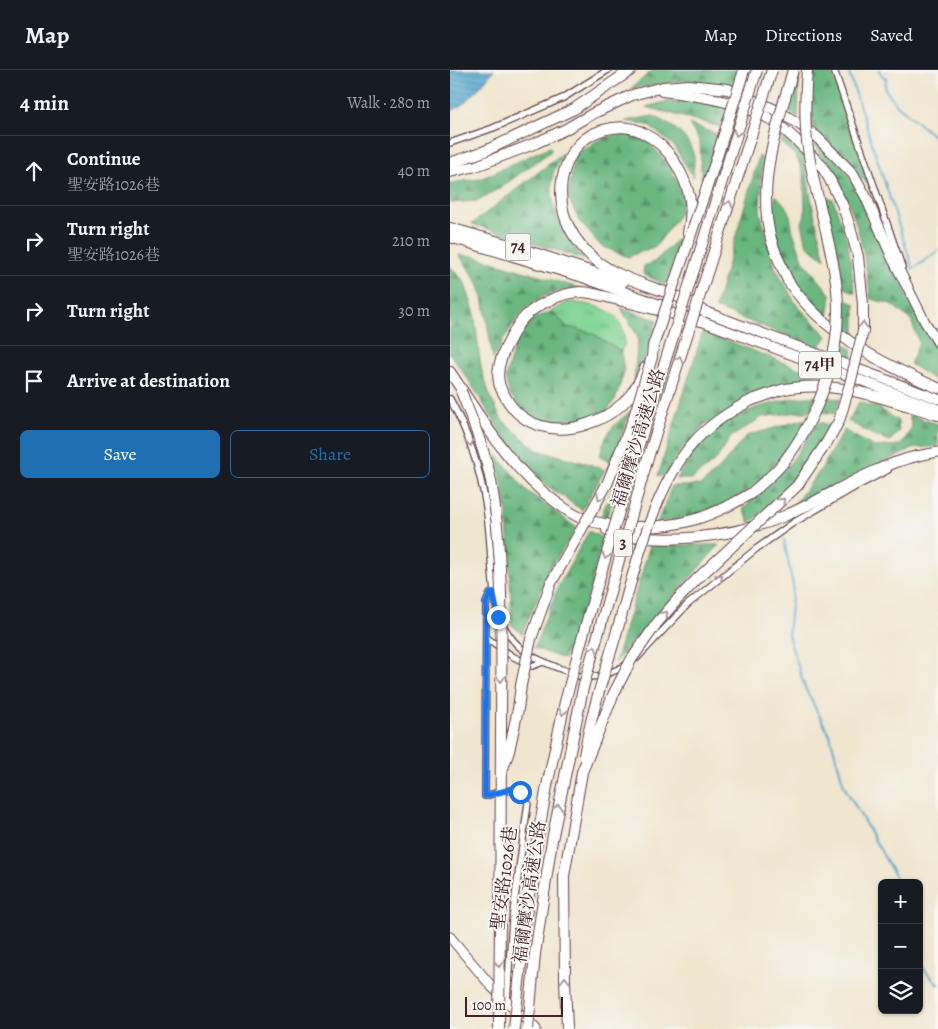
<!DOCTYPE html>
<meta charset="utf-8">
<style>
:root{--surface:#171b24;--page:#20242c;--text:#f1f3f6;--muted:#9ea1a6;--line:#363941;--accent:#1f6fb2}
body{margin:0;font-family:Alegreya,"Noto Serif TC",serif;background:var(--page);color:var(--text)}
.controls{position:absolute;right:15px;bottom:15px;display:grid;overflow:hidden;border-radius:8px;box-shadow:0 1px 4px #0004}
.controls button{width:45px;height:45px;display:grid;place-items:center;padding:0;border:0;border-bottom:1px solid var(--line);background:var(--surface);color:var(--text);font:25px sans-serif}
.scale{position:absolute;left:15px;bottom:12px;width:98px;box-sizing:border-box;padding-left:5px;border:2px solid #4a1f2b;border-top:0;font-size:14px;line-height:18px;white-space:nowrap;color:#4a1f2b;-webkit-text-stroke:4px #f6f6f2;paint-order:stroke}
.stop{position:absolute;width:15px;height:15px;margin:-11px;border:4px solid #1a73e8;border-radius:50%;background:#fff}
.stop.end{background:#1a73e8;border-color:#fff;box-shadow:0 1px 5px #0008}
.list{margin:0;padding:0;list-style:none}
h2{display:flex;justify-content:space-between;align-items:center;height:65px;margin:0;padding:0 20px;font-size:21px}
h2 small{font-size:16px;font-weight:400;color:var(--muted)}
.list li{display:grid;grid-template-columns:32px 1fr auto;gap:15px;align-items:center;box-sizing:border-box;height:70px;padding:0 20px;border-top:1px solid var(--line)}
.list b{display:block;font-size:19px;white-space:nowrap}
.list p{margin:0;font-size:16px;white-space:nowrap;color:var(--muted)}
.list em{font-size:16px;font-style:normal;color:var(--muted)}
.actions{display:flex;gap:10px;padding:15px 20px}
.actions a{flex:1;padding:11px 0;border:1px solid var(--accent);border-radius:8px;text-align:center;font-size:18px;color:var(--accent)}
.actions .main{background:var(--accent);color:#fff}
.icon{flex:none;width:28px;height:28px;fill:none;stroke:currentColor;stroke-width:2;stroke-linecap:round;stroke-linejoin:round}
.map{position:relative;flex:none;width:488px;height:959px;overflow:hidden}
header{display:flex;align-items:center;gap:30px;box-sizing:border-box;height:70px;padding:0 25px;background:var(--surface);border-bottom:1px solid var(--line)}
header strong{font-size:24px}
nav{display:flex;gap:28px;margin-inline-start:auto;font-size:18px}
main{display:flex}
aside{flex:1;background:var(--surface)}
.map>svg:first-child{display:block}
</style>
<header>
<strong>Map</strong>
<nav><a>Map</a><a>Directions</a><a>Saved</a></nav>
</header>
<main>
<aside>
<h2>4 min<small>Walk · 280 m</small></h2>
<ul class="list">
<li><svg class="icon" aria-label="ahead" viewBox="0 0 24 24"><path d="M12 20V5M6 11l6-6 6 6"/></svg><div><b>Continue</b><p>聖安路1026巷</p></div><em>40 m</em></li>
<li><svg class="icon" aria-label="right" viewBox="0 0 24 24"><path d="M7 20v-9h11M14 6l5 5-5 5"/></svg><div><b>Turn right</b><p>聖安路1026巷</p></div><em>210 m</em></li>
<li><svg class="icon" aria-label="right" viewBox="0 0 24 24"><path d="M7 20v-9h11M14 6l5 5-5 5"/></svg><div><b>Turn right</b></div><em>30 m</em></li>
<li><svg class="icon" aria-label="arrive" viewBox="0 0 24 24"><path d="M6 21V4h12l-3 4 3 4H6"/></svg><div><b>Arrive at destination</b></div></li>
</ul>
<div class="actions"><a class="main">Save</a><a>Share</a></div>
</aside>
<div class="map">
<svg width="488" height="959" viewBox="0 0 488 959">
<defs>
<pattern id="grass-tufts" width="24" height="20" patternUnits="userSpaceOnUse" patternTransform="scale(1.25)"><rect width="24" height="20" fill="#82d596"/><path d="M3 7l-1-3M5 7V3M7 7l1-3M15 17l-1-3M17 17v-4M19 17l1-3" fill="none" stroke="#72b681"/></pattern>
<pattern id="forest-firs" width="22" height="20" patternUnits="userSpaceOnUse" patternTransform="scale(1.25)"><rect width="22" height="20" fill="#69b67f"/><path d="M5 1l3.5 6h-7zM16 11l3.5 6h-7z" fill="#589368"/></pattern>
<pattern id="water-rules" width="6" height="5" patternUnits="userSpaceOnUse" patternTransform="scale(1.25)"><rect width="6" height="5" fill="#51a7cd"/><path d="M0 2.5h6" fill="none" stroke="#4587a7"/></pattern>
</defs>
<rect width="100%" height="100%" fill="#f6f6f2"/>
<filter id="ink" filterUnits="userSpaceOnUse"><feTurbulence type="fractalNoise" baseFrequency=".02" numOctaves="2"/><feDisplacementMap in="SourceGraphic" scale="10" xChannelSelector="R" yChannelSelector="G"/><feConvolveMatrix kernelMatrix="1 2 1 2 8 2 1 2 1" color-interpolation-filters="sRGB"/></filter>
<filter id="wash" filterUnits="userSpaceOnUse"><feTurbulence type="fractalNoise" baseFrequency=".0096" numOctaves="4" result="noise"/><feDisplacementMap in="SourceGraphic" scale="20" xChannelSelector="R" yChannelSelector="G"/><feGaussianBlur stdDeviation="1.12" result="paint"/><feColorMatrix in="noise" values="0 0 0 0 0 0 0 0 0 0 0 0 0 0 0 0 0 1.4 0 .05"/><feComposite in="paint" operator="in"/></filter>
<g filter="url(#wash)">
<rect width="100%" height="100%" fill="#f0e5ce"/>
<path fill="url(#grass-tufts)" stroke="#667a60" d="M119,232C135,234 161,236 170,253C173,258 174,267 175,273L171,281L142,263L117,257L102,241Z"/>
<g fill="url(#forest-firs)" stroke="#5a6a55">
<polygon points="203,0 288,0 282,17 236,10 180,19"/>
<polygon points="361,0 381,0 421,118 363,57 360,41"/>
<polygon points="349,3 348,48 337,39"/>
<polygon points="248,30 277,37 271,57 196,37 215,32"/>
<path d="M203,46C222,55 239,65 244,87C245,93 243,101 243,107L223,75L198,55L175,51Z"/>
<polygon points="239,54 269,65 252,125 250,72"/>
<polygon points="170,62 197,70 219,95 229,115 233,128 230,143 206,176 178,187 151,176 129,151 118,127 125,85 145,72"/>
<polygon points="334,66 354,87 362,134 375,189 357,175 352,153 355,144 354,106 346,86 331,73"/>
<path d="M366,70L394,98L414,134L478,267L488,281V312L460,294L469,273L461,250L441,234L421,229C415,193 411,156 394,124C387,110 363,84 366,70Z"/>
<polygon points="99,77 102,79 100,82 50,118 26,131 0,133 0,113 30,109"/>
<path d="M113,83C110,90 105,97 103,104C97,136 114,166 134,189L22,154Z"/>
<polygon points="309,86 313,89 310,141 325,197 346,234 377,266 369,278 265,238"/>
<path d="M326,125L339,140L343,162L353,190L381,225L378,248C369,239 356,231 350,221C332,193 317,158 326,125Z"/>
<polygon points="372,125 383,129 398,174 405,223 392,217"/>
<polygon points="235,162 216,215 193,204 194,196 204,192"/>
<path d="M9,185L23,186L129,218C75,224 67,246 43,289L33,227L27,211Z"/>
<polygon points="0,196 14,211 24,241 31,298 41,329 52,350 87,380 136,393 155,400 132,440 96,415 72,393 55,369 18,309 0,284"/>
<polygon points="391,227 405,234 405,269 393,259"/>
<polygon points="171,238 207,250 192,297 184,311 188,267"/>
<polygon points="102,241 117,257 142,263 171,281 174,302 166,328 157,341 134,352 96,354 71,337 60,325 55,308 67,268 85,248"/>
<polygon points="253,261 370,307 369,310 362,313 341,314 254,355 227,386 215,406 208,406"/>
<polygon points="391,272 403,280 401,291 388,285"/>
<polygon points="367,326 359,342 348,342 312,347 281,367 266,390 242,409 227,409 246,377 275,352 305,338 343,328"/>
<polygon points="379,328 390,329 385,344 371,342"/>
<polygon points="409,332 429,338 448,351 449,361 440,371 421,364 398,351"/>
<path d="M181,341L161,392L150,386C155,363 162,356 181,341Z"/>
<polygon points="459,345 488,354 488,376 465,378 419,399 339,441 371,399 394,360 424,377 451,375 462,358"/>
<polygon points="356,349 343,374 308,414 279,432 243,445 207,453 222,416 251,415 269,399 296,366"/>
<polygon points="369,352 382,356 351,401 319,437 300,453 293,439 341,392 365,356"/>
<polygon points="47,385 76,420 127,458 100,499 72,564 62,555 57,443"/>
<polygon points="170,403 174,405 156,448 151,446"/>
<polygon points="139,461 153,468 137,531 114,589 84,578 109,515"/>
<polygon points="200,475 269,475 165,593"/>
</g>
<path fill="url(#water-rules)" stroke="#4e637c" d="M0,0H44C32,15 17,34 0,42Z"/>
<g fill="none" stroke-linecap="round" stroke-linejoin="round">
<g stroke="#51a7cd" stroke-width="2">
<polyline points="398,0 463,199 488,181"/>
<polyline points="429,0 432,6 436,8 435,19 446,34 488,70"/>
<polyline points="334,470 343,516 338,565 355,618 380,666 394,716 449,813"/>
<polyline points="469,873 473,890 472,897 488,915"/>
</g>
</g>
</g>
<g filter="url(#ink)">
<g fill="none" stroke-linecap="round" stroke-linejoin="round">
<defs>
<g id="street">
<polyline points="384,0 452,197"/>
<polyline points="0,73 43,58 113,28 158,0"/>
<path d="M0,329C18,362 30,399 36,437C42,473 40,510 48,547"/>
<path d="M43,522L40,524L36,533L35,726C52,722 70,713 78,733L62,850L57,931"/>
<path d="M54,557C68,582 85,589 111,599C118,601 126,606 133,607C147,608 166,602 177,594"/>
<polyline points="37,568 62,586 82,596 93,592"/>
<polyline points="187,588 237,535 306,479 343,453 405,417 438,400"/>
</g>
<g id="secondary">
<polyline points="457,216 475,252 488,273"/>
<polyline points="467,386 488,382"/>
<polyline points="0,867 42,917 86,959"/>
</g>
<g id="primary">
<polyline points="256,242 488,329"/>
<polyline points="251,251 488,339"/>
</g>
<g id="highway">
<path d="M212,21C246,25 294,32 323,51C341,63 356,80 371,95"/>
<polyline points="0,93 35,81 124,39 181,0"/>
<polyline points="0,102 26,96 86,73 114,60 144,43 182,25 213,17 238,15 278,19 328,41 349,54 367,67 403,104 416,127 442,187 457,216"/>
<polyline points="0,158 66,177 173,212"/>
<path d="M238,163C244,136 240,118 226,94C218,80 207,70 193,63C181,56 167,56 153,60C118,70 105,111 114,144C119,161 130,176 143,188C168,209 203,216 233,229C241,233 248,239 256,242"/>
<polyline points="0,167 133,207 215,237"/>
<path d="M338,211C374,264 430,293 488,318"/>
<path d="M195,298C185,327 165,345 137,354C106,365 71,357 55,326C53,322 49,317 49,312C46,301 51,288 55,279C60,270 64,260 70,252C82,236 110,223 130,222C135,222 141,223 145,224L251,251"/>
<path d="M0,302C32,349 60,399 107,433C114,438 122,444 129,447C149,455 169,456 189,457C233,457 263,446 300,424"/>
<path d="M302,330C312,327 321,323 331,320C384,308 438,330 488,345"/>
<path d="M157,460C208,477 282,467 332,447C378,428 418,398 467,386"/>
</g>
</defs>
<use href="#street" stroke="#633d43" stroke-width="8"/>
<use href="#secondary" stroke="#633d43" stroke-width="11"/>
<use href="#primary" stroke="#633d43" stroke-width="11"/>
<use href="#highway" stroke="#633d43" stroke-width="12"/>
<use href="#street" stroke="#fff" stroke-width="5.5"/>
<use href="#secondary" stroke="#fff" stroke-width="9"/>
<use href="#primary" stroke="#fff" stroke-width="9"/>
<use href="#highway" stroke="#fff" stroke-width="10"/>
<defs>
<g id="highway-bridge">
<path d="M338,211C332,197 325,183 321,169C306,113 328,53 343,0"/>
<path d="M11,321C22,350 35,380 41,411C55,492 51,578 51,660C51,760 50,859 49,959"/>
<path d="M300,424C312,414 323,405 333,393C370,346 393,280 387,220C382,172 365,127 358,79C354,53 355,26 357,0"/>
<path d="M134,686C141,643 155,602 167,561C184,502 203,418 244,372C261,353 280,341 302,330"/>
<polyline points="51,704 59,681 68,639 71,615 81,569 101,513 157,414 184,347 202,287 203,276 265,93 294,0"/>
<polyline points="64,959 77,839 85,783 97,716 115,632 136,554 185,387 307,0"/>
<polyline points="78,959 85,884 102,770 133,618 197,391 322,0"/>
<polyline points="117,959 115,910 114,806 132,702 164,623 181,590 207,553 227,530 248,508 347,416 377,372 389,351 400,314 413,261 413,234 408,187 400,157 392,134 380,110 371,95"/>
</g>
</defs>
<use href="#highway-bridge" stroke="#633d43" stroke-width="12" stroke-linecap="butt"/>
<use href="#highway-bridge" stroke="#fff" stroke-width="10"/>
</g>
<defs><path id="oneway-chevron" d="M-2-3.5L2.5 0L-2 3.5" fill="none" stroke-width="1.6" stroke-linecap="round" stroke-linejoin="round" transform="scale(1.25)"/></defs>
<g stroke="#ae9aa0">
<use href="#oneway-chevron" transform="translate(287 63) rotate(107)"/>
<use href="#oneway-chevron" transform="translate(279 134) rotate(-72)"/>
<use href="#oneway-chevron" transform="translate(413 255) rotate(-87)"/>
<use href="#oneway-chevron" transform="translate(229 289) rotate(-72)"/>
<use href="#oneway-chevron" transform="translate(20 373) rotate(71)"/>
<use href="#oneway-chevron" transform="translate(150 427) rotate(119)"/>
<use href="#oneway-chevron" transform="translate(332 431) rotate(-44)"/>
<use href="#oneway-chevron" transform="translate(156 486) rotate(106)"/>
<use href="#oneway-chevron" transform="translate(270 507) rotate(-40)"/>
<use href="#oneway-chevron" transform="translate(215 544) rotate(-49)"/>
<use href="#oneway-chevron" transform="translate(144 579) rotate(-75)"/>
<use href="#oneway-chevron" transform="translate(51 609) rotate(90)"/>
<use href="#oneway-chevron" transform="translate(113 642) rotate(102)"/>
<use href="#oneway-chevron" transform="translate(108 737) rotate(-79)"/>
<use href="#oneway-chevron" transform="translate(49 894) rotate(91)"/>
<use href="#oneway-chevron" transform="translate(115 910) rotate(-90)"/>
</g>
</g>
<g fill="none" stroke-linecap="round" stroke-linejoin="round" filter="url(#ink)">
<polyline stroke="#1a73e8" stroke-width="6" points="48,547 43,522 40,524 36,533 35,726 62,719 70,722"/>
</g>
<g text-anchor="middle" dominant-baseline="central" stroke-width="4" stroke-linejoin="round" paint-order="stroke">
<g fill="#f6f6f2" stroke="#7e6067" stroke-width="1">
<rect x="55.5" y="163.5" width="25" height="27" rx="4"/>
<rect x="349" y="281.5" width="42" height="27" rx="4"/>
<rect x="164" y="459.5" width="18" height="27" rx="4"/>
</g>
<g font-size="16" font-weight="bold" fill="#4a1f2b">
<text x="68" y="177">74</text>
<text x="370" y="295">74甲</text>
<text x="173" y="473">3</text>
</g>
<g font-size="18" fill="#4a1f2b" stroke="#f6f6f2">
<text transform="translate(188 368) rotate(-73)">福爾摩沙高速公路</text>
<text transform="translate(54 808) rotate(-83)">聖安路1026巷</text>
<text transform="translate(79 822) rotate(-82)">福爾摩沙高速公路</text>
</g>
</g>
</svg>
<div class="controls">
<button>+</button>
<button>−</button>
<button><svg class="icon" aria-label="layers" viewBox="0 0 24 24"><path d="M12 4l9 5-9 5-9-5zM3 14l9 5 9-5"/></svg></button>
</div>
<div class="scale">100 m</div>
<div class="stop" style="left:70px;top:722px"></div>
<div class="stop end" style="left:48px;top:547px"></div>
</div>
</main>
